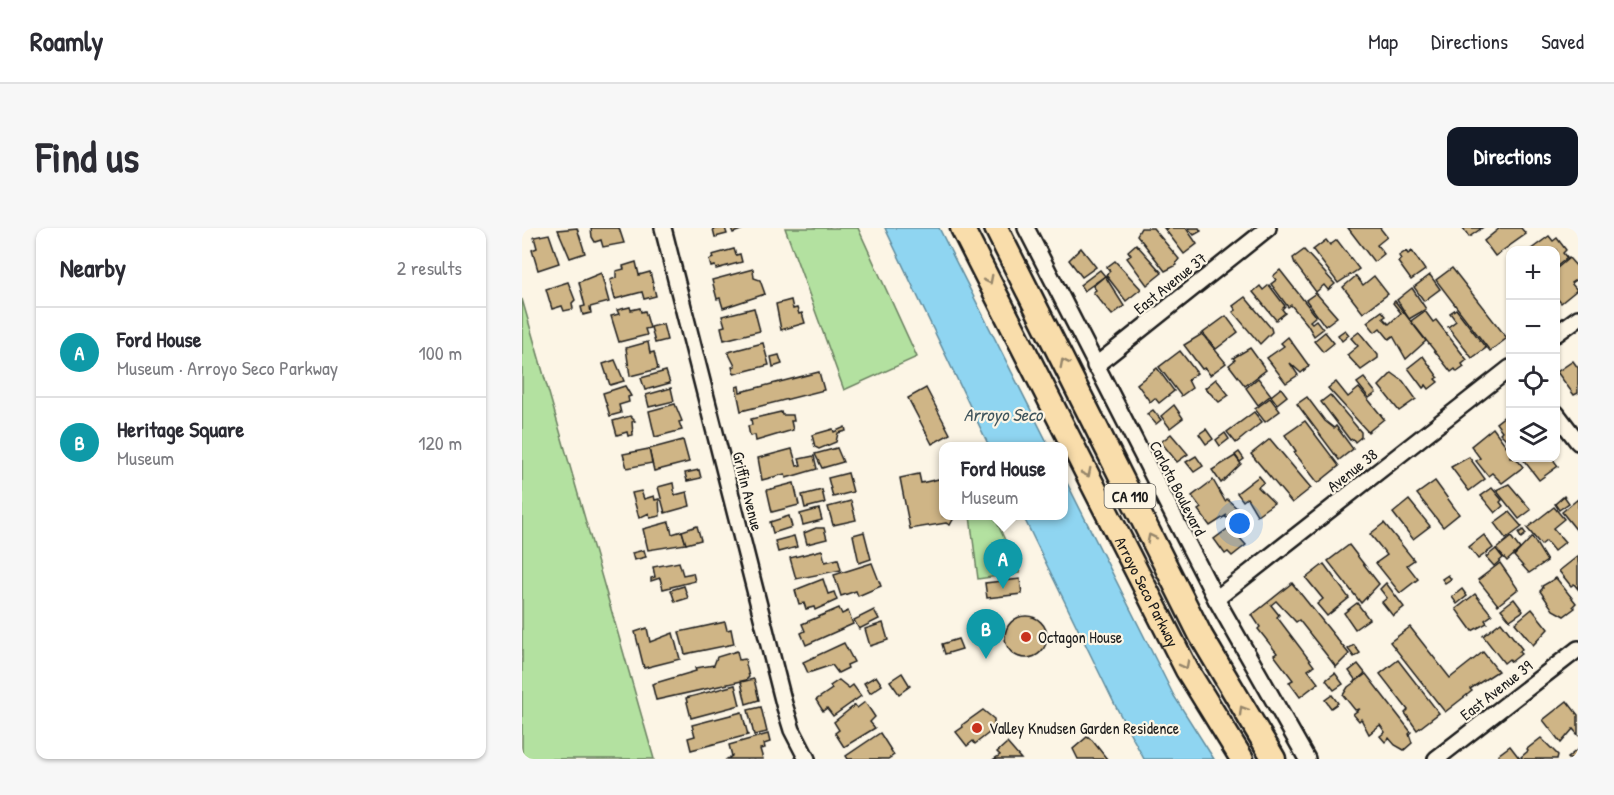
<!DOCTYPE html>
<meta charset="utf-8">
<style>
:root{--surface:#fff;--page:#f7f7f7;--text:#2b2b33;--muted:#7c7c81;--line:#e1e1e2;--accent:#111827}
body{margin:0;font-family:"Patrick Hand",sans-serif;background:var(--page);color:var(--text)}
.controls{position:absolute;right:18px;top:18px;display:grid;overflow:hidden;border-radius:12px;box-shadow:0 2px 4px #0004}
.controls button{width:54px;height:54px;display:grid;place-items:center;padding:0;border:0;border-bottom:2px solid var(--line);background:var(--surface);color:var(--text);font:30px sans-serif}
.you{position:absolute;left:718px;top:296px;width:21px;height:21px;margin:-15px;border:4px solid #fff;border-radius:50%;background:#1a73e8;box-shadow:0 0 0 9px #1a73e833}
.badge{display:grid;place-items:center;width:39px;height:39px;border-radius:50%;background:var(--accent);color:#fff;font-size:20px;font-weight:700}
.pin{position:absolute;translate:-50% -50px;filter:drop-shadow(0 2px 3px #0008)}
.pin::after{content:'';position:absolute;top:32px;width:21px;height:18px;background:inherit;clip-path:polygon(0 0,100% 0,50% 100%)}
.popup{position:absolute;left:417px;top:214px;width:129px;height:78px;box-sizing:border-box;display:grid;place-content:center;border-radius:12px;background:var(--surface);filter:drop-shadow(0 2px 4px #0005);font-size:20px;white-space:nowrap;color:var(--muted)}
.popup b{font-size:22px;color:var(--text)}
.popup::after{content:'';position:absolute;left:50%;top:100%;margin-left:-12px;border:12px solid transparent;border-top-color:var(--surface)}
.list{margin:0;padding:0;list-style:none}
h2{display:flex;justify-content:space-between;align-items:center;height:78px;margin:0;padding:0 24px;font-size:26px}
h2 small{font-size:20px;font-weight:400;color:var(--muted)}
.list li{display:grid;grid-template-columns:39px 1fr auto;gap:18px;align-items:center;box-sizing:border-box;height:90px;padding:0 24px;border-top:2px solid var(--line)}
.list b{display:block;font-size:22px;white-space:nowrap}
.list p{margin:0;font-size:20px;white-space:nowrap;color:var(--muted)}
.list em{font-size:20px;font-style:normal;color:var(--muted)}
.icon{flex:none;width:33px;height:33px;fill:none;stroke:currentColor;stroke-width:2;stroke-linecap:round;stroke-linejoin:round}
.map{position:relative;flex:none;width:1056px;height:531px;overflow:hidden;border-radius:12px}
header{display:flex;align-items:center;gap:36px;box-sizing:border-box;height:84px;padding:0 30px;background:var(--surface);border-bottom:2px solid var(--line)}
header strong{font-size:28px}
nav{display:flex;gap:33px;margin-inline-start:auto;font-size:21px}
.intro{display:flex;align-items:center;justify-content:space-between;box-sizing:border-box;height:144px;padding:0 36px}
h1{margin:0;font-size:42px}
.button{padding:15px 27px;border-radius:12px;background:var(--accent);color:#fff;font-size:21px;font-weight:700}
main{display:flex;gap:36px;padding:0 36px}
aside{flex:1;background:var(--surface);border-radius:12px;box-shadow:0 2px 4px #0004}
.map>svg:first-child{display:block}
</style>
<header>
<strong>Roamly</strong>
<nav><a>Map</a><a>Directions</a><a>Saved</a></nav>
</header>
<div class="intro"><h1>Find us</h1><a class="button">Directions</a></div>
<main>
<aside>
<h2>Nearby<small>2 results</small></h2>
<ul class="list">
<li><span class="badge" style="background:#0f9aa8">A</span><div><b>Ford House</b><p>Museum · Arroyo Seco Parkway</p></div><em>100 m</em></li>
<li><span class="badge" style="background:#0f9aa8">B</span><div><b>Heritage Square</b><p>Museum</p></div><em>120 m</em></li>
</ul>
</aside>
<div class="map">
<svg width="1056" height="531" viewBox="0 0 1056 531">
<rect width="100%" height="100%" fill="#fcf5e5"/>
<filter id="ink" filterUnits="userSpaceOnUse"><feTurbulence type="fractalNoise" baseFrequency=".0167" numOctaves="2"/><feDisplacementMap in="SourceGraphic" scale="12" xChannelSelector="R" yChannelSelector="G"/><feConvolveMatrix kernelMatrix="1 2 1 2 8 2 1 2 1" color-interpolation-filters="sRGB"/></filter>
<g filter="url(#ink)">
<g fill="#b3e1a0" stroke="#687e5e" stroke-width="1.5">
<polygon points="263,0 336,0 395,129 322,162"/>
<polygon points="0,71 132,531 0,531"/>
<polygon points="448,288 472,288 498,345 456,351"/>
</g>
<g fill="#8fd5f1" stroke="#618b9c" stroke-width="1.5">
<polygon points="363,0 417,0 527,218 467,218"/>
<polygon points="541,247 652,468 692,531 622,531 593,477 501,288 541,288"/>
</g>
<g fill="#cfb586" stroke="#1c1c1c" stroke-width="1.5">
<polygon points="55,0 63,25 48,30 36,2"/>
<polygon points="69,0 97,0 102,15 81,19 79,12 73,14 70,9"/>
<polygon points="203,0 205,6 193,9 191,1"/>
<polygon points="209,0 224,0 211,5"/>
<polygon points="619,0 631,0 657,31 654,35 655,37 643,43 615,7"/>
<polygon points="642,0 664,0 675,16 662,26"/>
<polygon points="666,0 677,0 679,3 672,7"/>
<polygon points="826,0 858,0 865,9 855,17 862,26 852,34"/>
<polygon points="941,0 960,0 947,9"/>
<polygon points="978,0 999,0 1004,6 973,28 962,13"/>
<polygon points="27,6 37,35 16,42 10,22 15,20 12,9"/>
<polygon points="1027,8 1031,13 1035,10 1044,22 1041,25 1045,30 1034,39 1034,22 1008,22"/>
<polygon points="804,12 808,17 815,12 837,41 816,55 791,22"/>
<polygon points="614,16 640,45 625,57 605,30 609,27 606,23"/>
<polygon points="559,20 574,39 560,49 547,32"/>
<polygon points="212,21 214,27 218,26 220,34 194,41 193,38 189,39 187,32 191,30 190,27"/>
<polygon points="782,22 813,56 806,62 802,57 794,64 773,36 771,30"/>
<polygon points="884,23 886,26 890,23 903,42 889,52 876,34 879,31 877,28"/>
<polygon points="1047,30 1056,40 1056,50 1049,55 1055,62 1039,75 1034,69 1034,41"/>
<polygon points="593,33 619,61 604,73 584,47 588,43 585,39"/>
<polygon points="114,34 117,47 128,44 134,68 122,71 120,64 93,71 88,52 94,50 94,43 102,41 101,38"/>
<polygon points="930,40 985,110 968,123 914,52"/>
<polygon points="231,41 232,50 238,52 243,66 201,80 198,70 195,71 190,52"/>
<polygon points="578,42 583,48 562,63 558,57"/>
<polygon points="758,42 794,88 788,93 790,95 794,92 801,101 792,108 785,96 769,77 766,79 749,56 754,52 751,48"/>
<polygon points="79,45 87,74 68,79 69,85 61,87 59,79 63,78 57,54"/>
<polygon points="908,47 918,61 902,73 892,59"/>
<polygon points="583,48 602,78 590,87 571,64 574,62 571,58"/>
<polygon points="834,48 841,57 852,48 866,66 841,85 821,59"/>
<polygon points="46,54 53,72 50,75 51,81 42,83 40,78 30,81 24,61"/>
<polygon points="747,57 763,78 760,81 763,85 754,92 731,64 738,58 741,62"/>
<polygon points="890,60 904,81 887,91 875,72"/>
<polygon points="794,65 815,89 803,98 784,72"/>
<polygon points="723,69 749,100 750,104 738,116 711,84 714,82 711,78"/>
<polygon points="269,72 271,81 275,80 277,86 280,85 283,95 259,102 254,76"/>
<polygon points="873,73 904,113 884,131 871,108 867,111 858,100 853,104 845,94 860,83 864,88 861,90 867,96 879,85 871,75"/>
<polygon points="108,79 109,82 118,80 119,84 123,83 128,100 123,101 125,107 97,114 89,88 97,86 95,82"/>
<polygon points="232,80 238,103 202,112 199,99 203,98 200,88"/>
<polygon points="934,81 964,120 950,130 926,99 934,93 928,85"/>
<polygon points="903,83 911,94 914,92 945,132 940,136 942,139 935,144 933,141 929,144 889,93"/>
<polygon points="704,88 716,104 694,121 681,105"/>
<polygon points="141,96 145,112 133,115 129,99"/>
<polygon points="823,102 827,107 820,113 816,107"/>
<polygon points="803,104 812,115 801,124 792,113"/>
<polygon points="837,104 856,127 856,130 839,142 825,127 836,118 829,110"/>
<polygon points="680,106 704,135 688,147 683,140 680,141 662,117"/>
<polygon points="766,109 787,138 779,145 768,135 776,147 764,155 745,130 762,118 759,115"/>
<polygon points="126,114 128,125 132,124 136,141 108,148 104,120"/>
<polygon points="241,115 247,137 212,146 210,139 213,138 206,124"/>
<polygon points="728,120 744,142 723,158 707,137 713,132 711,130"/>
<polygon points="658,123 675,145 666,152 670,160 659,168 637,139"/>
<polygon points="257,127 260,136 251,139 249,129"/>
<polygon points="901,128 916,149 913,151 916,154 907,161 904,157 901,160 886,140"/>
<polygon points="93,132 102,153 88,157 81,136"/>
<polygon points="1051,133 1056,140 1056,165 1052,167 1035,144"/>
<polygon points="635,140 652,163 637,175 633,170 628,174 615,156"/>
<polygon points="144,143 148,155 123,162 119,150"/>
<polygon points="297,144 302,162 219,183 214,159 217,158 218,164"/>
<polygon points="870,145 881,153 894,171 877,183 857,158"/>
<polygon points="736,150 749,167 736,177 724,160"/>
<polygon points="842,150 854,165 847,170 835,155"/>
<polygon points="694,151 707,167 697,174 683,160"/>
<polygon points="814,154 826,169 837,160 862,191 846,204 806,160"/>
<polygon points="103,158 109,168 106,169 107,174 97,177 99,185 88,188 81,165"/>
<polygon points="149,160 152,173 127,179 124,167"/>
<polygon points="404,160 428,206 410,216 386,170"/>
<polygon points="759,160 765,168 755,176 749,168"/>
<polygon points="808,167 839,204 839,209 833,214 831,211 828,212 799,174"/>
<polygon points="785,169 803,193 812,200 814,198 831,221 817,232 775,176"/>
<polygon points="748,170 758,183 743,194 733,181"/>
<polygon points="153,176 160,193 157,194 160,202 133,209 127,183"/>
<polygon points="652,177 661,190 648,200 639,188"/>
<polygon points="631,182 639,192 634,196 625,186"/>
<polygon points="259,184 260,187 271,187 272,193 269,193 271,202 234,213 233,207 228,208 226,198 230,197 229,191"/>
<polygon points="732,184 740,194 714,215 705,204"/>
<polygon points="988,184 988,215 978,205 980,203 974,195"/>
<polygon points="108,188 113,193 110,194 111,207 106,208 105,204 95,207 91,193"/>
<polygon points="783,193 817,238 796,255 772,224 774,223 763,207"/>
<polygon points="323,199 324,203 316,205 314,214 297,221 293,219 290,207 311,201 312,204"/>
<polygon points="971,200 988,223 988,230 994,230 1001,239 980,255 970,245 966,248 954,233 958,230 949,218"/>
<polygon points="684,201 691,211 684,216 677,206"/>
<polygon points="703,205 707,211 698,218 694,212"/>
<polygon points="649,206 666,226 655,234 639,214"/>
<polygon points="748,211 789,260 770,275 729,226"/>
<polygon points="161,212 167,234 132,243 127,221"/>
<polygon points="315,220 321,234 300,240 293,226"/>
<polygon points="127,221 130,235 105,240 101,226"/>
<polygon points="270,221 275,238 279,237 277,231 292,228 295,241 264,250 263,246 240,252 236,230"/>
<polygon points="717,224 722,231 718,234 713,227"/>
<polygon points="674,228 681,238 672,244 664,234"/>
<polygon points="713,228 719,236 699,255 690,242"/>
<polygon points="947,229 963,251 947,263 929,239"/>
<polygon points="1000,230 1030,230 1036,238 1017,252"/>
<polygon points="177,242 179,250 165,253 163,245"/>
<polygon points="326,245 331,264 311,269 306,250"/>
<polygon points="397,246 399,255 421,250 421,288 433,288 428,297 424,295 388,301 378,250"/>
<polygon points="737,248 742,254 736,259 752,275 735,287 725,270 721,273 715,265"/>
<polygon points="691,252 703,273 705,271 718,283 707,291 703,289 705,287 688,298 676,282 679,280 670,268"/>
<polygon points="913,253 937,286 921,299 895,266"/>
<polygon points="151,255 153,267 165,264 168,278 143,285 136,259"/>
<polygon points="272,255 277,277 250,284 245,262"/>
<polygon points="987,256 1009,282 997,291 974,262"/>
<polygon points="970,260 980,272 978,274 981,278 973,285 959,268"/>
<polygon points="300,262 303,275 283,280 280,267"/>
<polygon points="119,263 122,271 132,268 133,272 137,271 138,288 128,290 127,285 117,290 110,265"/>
<polygon points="1042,268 1047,275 1037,282 1033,276"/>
<polygon points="1056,271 1056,304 1040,284"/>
<polygon points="887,272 908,298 891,311 871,285"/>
<polygon points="329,273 334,292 311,297 306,279"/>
<polygon points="1032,279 1042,291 1031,300 1043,314 1032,323 1024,313 1019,317 1005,300"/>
<polygon points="297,281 300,292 281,297 278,286"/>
<polygon points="718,283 723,290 713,298 707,291"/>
<polygon points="987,284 1000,299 984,311 972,295"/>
<polygon points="267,288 270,299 251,305 248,294"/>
<polygon points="147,294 150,306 160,303 164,316 126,322 121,301"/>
<polygon points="862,295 892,332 885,337 896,351 878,365 854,335 865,327 848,306"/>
<polygon points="175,298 179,312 164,316 160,303"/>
<polygon points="708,299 724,317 710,328 706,324 703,326 692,311"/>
<polygon points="294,300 302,300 305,311 285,316 282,305"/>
<polygon points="1001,302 1004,306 999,310 996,305"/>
<polygon points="342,304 349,331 337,335 331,307"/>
<polygon points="962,307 971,320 956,331 947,319"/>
<polygon points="272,308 275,319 256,324 253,313"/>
<polygon points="989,309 998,321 985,333 974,321"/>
<polygon points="1010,309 1025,333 1007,345 992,328"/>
<polygon points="827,317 857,356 839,375 806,333"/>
<polygon points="974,321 981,330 972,338 964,329"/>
<polygon points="122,322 124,329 112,332 110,325"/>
<polygon points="300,322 303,334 316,331 319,342 274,351 268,330"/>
<polygon points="1056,328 1056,361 1052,356 1049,358 1037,343"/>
<polygon points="157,334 161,347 171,345 173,353 141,361 138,350 129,353 129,350 133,349 131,339"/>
<polygon points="350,335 359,358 336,368 334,363 319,368 312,347"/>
<polygon points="978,335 996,361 976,377 956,352"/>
<polygon points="802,336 827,370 805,388 795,376 801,371 784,350"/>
<polygon points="926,347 929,351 923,355 920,351"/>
<polygon points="1034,350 1054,375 1051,378 1053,380 1042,388 1031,382 1018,363 1021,360 1020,358"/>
<polygon points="301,351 306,366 312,364 315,372 293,382 292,379 284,381 282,375 277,376 273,362"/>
<polygon points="498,351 500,366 465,370 463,355"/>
<polygon points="770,355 827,426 814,439 777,392 774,394 754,373 749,377 757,387 755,389 792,438 786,442 796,455 778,469 767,454 771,452 752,427 755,425 736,401 738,399 730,387"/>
<polygon points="864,355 882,379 871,388 860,374 865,370 858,361"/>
<polygon points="162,358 166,370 153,374 149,362"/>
<polygon points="940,361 945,368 935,376 930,369"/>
<polygon points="953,366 970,387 963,392 965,395 950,403 934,381"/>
<polygon points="992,371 1001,383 988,392 979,381"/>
<polygon points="835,375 847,391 833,401 822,385"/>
<polygon points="317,380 320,386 326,383 331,396 284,417 279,405 283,403 280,396"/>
<polygon points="1010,381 1026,401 1011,417 993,395"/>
<polygon points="352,382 357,391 337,401 332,392"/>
<circle cx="504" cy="409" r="21"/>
<polygon points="203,394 205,402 209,401 212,416 163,426 157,404"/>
<polygon points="979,394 1000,421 997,424 999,426 989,434 987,431 982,435 961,408"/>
<polygon points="361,395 366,412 348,418 343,401"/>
<polygon points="888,399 928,450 961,424 976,443 948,461 950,463 923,484 868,414"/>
<polygon points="125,400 128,414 151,405 158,431 122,440 113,404"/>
<polygon points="436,411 440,421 423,426 420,416"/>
<polygon points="322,415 332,434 325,437 326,440 316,445 310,437 286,445 281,434"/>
<polygon points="832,417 838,425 832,429 826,421"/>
<polygon points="215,423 217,432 223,431 227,449 224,452 134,472 130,456 174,443 173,440 192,437 195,429"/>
<polygon points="876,432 917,485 895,502 883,485 886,482 858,446"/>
<polygon points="836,436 843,445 834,453 827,443"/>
<polygon points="380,445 388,458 377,466 368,453"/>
<polygon points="813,445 821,456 812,462 804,452"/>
<polygon points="844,446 889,504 887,506 890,515 882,522 873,517 867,510 863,514 858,508 863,504 858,497 847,506 839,491 837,493 831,486 838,481 833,482 821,467 826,459"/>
<polygon points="354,448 360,457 348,465 342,455"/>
<polygon points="232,451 237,472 224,476 219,454"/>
<polygon points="317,452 327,460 331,457 339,468 311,488 305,480 301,483 294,472 310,461 308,458"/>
<polygon points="213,457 218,477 169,490 164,470"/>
<polygon points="810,467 816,475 809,480 803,472"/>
<polygon points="1045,473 1056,487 1056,507 1051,501 1039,515 1021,492"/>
<polygon points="343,474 353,489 348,494 353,500 322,519 313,505 317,502 312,494 333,477 335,480"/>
<polygon points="239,479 245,504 232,507 226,482"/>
<polygon points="461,482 472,491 472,501 453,516 451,513 445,518 434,504 441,499 440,497"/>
<polygon points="220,484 226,507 169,522 166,510 173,508 170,497"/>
<polygon points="358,505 372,527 366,531 326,531 324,528"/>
<polygon points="246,506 248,514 242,516 243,520 238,521 241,531 205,531 210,528 207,517"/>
<polygon points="565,509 570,512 585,531 556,531 551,521"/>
<polygon points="1019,510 1036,527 1035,531 1001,531 999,529 1006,523 1005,521"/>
<polygon points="485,515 499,531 472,531 478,527 475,524"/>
<polygon points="988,518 998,531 979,531 976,527"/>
<polygon points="1055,522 1056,531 1046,531 1045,530"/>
</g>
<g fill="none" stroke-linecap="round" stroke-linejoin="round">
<defs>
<g id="minor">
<polyline points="141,0 262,476 270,502 285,531"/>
<polyline points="504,0 694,371 785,531"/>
<polyline points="1034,106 1056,90"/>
<polyline points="573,138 746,0"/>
<polyline points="1034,185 1056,214"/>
<polyline points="694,371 988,140"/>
<polyline points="914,531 1056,421"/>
</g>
<g id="highway">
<path id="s1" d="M440,0L665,442L720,531"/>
<polyline points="474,0 679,408 752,531"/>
</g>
</defs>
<use href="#minor" stroke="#1c1c1c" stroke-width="20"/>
<use href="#highway" stroke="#1c1c1c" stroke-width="27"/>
<use href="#minor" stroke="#fcf5e5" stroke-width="15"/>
<use href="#highway" stroke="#f9ddab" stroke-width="22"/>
</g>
<defs><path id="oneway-chevron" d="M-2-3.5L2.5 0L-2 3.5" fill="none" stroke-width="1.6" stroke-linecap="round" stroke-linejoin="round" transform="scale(1.5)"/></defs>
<g stroke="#96866b">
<use href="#oneway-chevron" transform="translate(467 52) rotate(63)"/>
<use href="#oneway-chevron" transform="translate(542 135) rotate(-117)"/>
<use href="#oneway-chevron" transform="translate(565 245) rotate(63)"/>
<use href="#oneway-chevron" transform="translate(629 310) rotate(-117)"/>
<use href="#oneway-chevron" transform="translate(663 437) rotate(62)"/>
<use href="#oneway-chevron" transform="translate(721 482) rotate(-121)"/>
</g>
</g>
<g fill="#c8321e" stroke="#fcf5e5" stroke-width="2">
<circle cx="504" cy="409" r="6"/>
<circle cx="455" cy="500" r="6"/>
</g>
<g text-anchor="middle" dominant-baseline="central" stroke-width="4.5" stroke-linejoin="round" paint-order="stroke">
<rect fill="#fcf5e5" stroke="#5f5d58" stroke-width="1.5" x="582.5" y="256" width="51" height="24" rx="4.5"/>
<g font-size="15" font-weight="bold" fill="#1c1c1c">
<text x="608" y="268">CA 110</text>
</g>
<g font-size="16" fill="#1c1c1c" stroke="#fcf5e5">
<text transform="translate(648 55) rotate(-39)">East Avenue 37</text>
<text transform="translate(830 242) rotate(-38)">Avenue 38</text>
<text transform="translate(656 260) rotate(63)">Carlota Boulevard</text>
<text transform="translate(226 263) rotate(76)">Griffin Avenue</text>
<text stroke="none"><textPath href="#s1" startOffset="408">Arroyo Seco Parkway</textPath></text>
<text transform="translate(974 462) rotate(-38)">East Avenue 39</text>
</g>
<g font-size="16" fill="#1c1c1c" stroke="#fcf5e5" text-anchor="start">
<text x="516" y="409">Octagon House</text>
<text x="467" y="500">Valley Knudsen Garden Residence</text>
</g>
<g font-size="18" font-style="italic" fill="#3e545c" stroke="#fcf5e5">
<text x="481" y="186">Arroyo Seco</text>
</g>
</g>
</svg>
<div class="controls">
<button>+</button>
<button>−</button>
<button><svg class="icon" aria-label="locate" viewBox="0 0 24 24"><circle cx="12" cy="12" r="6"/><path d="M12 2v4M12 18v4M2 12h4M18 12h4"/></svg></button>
<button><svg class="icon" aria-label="layers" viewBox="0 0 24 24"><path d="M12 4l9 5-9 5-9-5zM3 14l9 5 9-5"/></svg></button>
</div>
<div class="you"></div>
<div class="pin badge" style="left:481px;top:361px;background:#0f9aa8">A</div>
<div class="popup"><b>Ford House</b>Museum</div>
<div class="pin badge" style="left:464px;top:431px;background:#0f9aa8">B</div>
</div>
</main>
